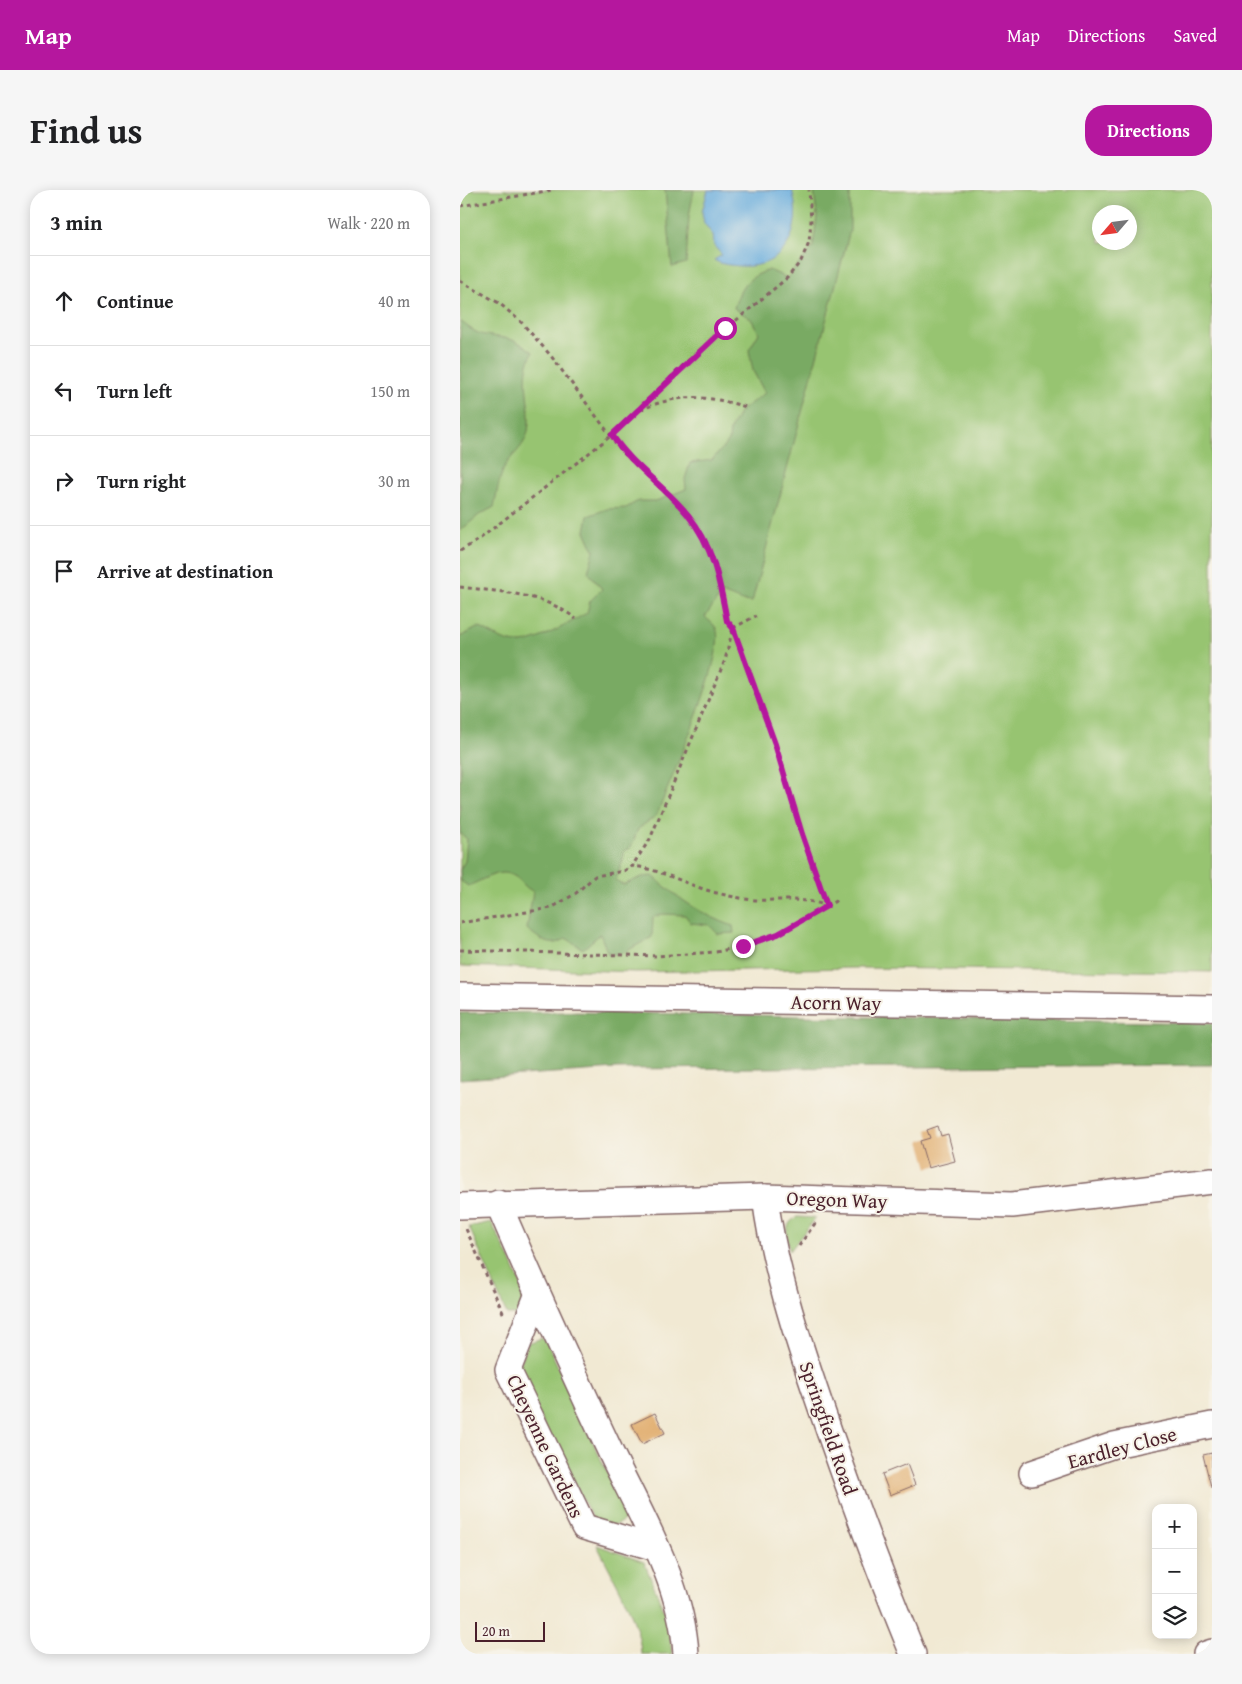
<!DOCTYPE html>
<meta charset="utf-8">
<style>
:root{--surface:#fff;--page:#f6f6f6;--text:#202124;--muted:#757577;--line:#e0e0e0;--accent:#b5179e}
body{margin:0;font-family:"Gentium Book Plus",serif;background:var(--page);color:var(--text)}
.controls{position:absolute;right:15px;bottom:15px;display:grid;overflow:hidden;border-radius:10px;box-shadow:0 2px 12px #0003}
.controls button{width:45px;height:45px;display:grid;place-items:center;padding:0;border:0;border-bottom:1px solid var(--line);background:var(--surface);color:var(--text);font:25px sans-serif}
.compass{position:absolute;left:632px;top:15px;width:45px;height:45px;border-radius:50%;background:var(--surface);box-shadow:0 2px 12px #0003;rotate:242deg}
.scale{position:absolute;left:15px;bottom:12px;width:70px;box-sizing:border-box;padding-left:5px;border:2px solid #4a1f2b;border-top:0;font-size:14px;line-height:18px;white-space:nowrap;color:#4a1f2b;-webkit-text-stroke:4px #f7f3e8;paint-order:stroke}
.stop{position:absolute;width:15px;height:15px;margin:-11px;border:4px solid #b5179e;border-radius:50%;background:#fff}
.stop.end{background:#b5179e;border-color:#fff;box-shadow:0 1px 5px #0008}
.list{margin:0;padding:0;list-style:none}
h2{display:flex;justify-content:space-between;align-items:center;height:65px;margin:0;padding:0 20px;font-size:21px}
h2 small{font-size:16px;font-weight:400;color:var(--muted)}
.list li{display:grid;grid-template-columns:32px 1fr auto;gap:15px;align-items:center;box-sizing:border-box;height:90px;padding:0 20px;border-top:1px solid var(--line)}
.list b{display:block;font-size:19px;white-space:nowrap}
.list em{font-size:16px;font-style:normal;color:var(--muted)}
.icon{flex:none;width:28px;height:28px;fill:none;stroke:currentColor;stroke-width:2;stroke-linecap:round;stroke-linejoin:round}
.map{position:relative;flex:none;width:752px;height:1464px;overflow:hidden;border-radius:20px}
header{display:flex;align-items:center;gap:30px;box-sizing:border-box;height:70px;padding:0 25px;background:var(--accent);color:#fff}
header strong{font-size:24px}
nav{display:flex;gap:28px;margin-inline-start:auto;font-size:18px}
.intro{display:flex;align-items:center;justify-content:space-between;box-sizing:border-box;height:120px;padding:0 30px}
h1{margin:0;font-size:35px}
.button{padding:12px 22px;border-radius:20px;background:var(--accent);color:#fff;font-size:18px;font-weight:700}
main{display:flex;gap:30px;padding:0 30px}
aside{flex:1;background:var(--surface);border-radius:20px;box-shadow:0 2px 12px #0003}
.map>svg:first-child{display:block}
</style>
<header>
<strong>Map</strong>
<nav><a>Map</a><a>Directions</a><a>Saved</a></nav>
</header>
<div class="intro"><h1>Find us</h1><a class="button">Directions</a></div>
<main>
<aside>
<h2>3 min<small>Walk · 220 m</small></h2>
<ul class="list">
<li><svg class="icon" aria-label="ahead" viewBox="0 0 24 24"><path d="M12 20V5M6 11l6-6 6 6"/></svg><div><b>Continue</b></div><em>40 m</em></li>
<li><svg class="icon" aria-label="left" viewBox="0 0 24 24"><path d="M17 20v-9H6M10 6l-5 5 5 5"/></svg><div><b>Turn left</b></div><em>150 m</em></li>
<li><svg class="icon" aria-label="right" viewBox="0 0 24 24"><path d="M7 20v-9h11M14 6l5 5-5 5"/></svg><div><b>Turn right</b></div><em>30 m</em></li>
<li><svg class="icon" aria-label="arrive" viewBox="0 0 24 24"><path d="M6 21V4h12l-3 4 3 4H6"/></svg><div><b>Arrive at destination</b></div></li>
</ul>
</aside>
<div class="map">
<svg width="752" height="1464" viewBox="0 0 752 1464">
<rect width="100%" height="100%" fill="#f7f3e8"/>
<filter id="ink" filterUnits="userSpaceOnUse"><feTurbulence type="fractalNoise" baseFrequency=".02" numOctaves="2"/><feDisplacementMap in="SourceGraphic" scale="10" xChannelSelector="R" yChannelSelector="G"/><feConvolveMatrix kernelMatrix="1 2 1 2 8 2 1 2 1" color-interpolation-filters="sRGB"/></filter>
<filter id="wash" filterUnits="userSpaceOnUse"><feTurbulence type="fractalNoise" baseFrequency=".0096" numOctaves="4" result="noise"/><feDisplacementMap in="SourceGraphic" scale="20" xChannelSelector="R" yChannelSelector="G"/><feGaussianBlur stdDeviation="1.12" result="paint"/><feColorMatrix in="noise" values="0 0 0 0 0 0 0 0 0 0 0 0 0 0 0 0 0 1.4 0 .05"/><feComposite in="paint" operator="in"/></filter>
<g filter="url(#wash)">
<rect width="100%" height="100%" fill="#f1e9d3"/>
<g fill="#97c471" stroke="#70724e" fill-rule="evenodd">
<path d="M0,0H752V782L397,778L175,782L0,776ZM640,22H670V52H640Z"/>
<path d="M337,1027L355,1028L330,1061C327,1048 322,1035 337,1027Z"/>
<polygon points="31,1032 50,1069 64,1102 59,1125 47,1125 9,1037"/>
<path d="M82,1148L88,1155L165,1321V1329C155,1339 146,1334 134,1331L61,1191L60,1175L68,1153Z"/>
<path d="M137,1355L184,1372L208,1430L212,1464H181C180,1430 152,1386 137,1355Z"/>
</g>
<g fill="#79aa63" stroke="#626447">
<polygon points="205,0 234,0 229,26 226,73 212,77"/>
<path d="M354,0H390V40L292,412L282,411L262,403L245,427C248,430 254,434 256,438C268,463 208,594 197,625L178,639L171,657L163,662V670L156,690L163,695L182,687L193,686C217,708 242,725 273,736L274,743L258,744L249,735L231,733L225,725L203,724L193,727L192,747L161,764H148L140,744L123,759L106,748C91,760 80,749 67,739L73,701C64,698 62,690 54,686C40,677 22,691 8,696L1,691L0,680L5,671L7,649L0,643V447L19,437C32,444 44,453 59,453C75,454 112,431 127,423L130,411L142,399L128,382L134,361L125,341L128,326L147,319L166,318L178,311H196L226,299L225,289L230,273L252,270L269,251L270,240L280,221L305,203L293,181L289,160L299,143L291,129L274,118C281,95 287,88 309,80L327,88L353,57L357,26Z"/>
<path d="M0,131C7,136 16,144 25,145C47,149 54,147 73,162C58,188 73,214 68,241C65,256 55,262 47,273C39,285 37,303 34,317L19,325L0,341Z"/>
<polygon points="107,822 752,833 752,875 157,879 0,889 0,823"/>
</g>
<path fill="#67acdd" stroke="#586684" d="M248,0H332C344,39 325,80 280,76C270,75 262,75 254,70L262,65L254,56L253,45L244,33L242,22Z"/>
<g id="blocks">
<g fill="#e0aa69">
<polygon points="478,936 481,946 488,944 495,971 468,978 460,951 470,948 467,940"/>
<polygon points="195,1223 205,1243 182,1254 172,1234"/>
<polygon points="752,1263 752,1297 751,1297 743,1265"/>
<polygon points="447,1274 455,1295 430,1305 422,1284"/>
</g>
</g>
</g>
<g filter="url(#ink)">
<use href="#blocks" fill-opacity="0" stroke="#846666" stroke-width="1"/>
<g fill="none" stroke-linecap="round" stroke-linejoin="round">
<defs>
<g id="minor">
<polyline points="0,806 752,818"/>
<path d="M305,1007C314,1077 336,1145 359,1212C388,1297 419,1381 453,1464"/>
<path d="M38,1013C74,1097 112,1180 151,1263C181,1326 222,1393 226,1464"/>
<polyline points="0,1016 305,1007 552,1015 752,991"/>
<polyline points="77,1106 48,1180 124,1337 196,1358"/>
<polyline points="572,1283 654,1255 752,1235"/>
<polyline points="746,1464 752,1462"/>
</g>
</defs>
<use href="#minor" stroke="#846666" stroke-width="28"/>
<g stroke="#846666" stroke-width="3" stroke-dasharray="4 4" stroke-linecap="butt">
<polyline points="0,16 92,0"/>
<polyline points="0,91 39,113 61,132 91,166 163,262 228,324 247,354 255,374 267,431 273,438 265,470 190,649 172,676"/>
<path d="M180,220C220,203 245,205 286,217"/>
<polyline points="0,361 17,351 152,245 230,169 327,88 341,71 349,52 351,31 349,0"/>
<path d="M0,397C40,402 84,403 116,429"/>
<path d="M0,733L91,718L115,704L135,686L164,681L172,676C201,679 228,696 257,703C269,706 282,709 295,710C319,711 344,707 367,716L342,644L315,554L273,438L296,426"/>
<polyline points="0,760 197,766 256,762 283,756 318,744 379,709"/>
<polyline points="6,1039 44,1125"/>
<polyline points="339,1056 356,1032"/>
</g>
<use href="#minor" stroke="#fff" stroke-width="25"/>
</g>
</g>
<g fill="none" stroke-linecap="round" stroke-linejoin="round" filter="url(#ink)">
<path stroke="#b5179e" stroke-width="6" d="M265,138L152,245C173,277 205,296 228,325C253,355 260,393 267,431L273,438L315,554L342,644L367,716L318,744L283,756"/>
</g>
<g text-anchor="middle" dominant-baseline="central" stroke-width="4" stroke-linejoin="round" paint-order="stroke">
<g font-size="20" fill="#4a1f2b" stroke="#f7f3e8">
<text transform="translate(376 812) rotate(1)">Acorn Way</text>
<text transform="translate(377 1009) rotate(2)">Oregon Way</text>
<text transform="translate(369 1238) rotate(71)">Springfield Road</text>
<text transform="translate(86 1256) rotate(65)">Cheyenne Gardens</text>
<text transform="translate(662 1257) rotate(-15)">Eardley Close</text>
</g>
</g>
</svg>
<div class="controls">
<button>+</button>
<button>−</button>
<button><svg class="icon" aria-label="layers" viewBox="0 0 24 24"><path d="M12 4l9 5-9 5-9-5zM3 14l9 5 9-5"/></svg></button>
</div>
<svg class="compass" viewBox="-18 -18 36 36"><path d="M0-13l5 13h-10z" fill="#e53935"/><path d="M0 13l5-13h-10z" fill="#757577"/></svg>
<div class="scale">20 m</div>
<div class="stop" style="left:265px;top:138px"></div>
<div class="stop end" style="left:283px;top:756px"></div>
</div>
</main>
